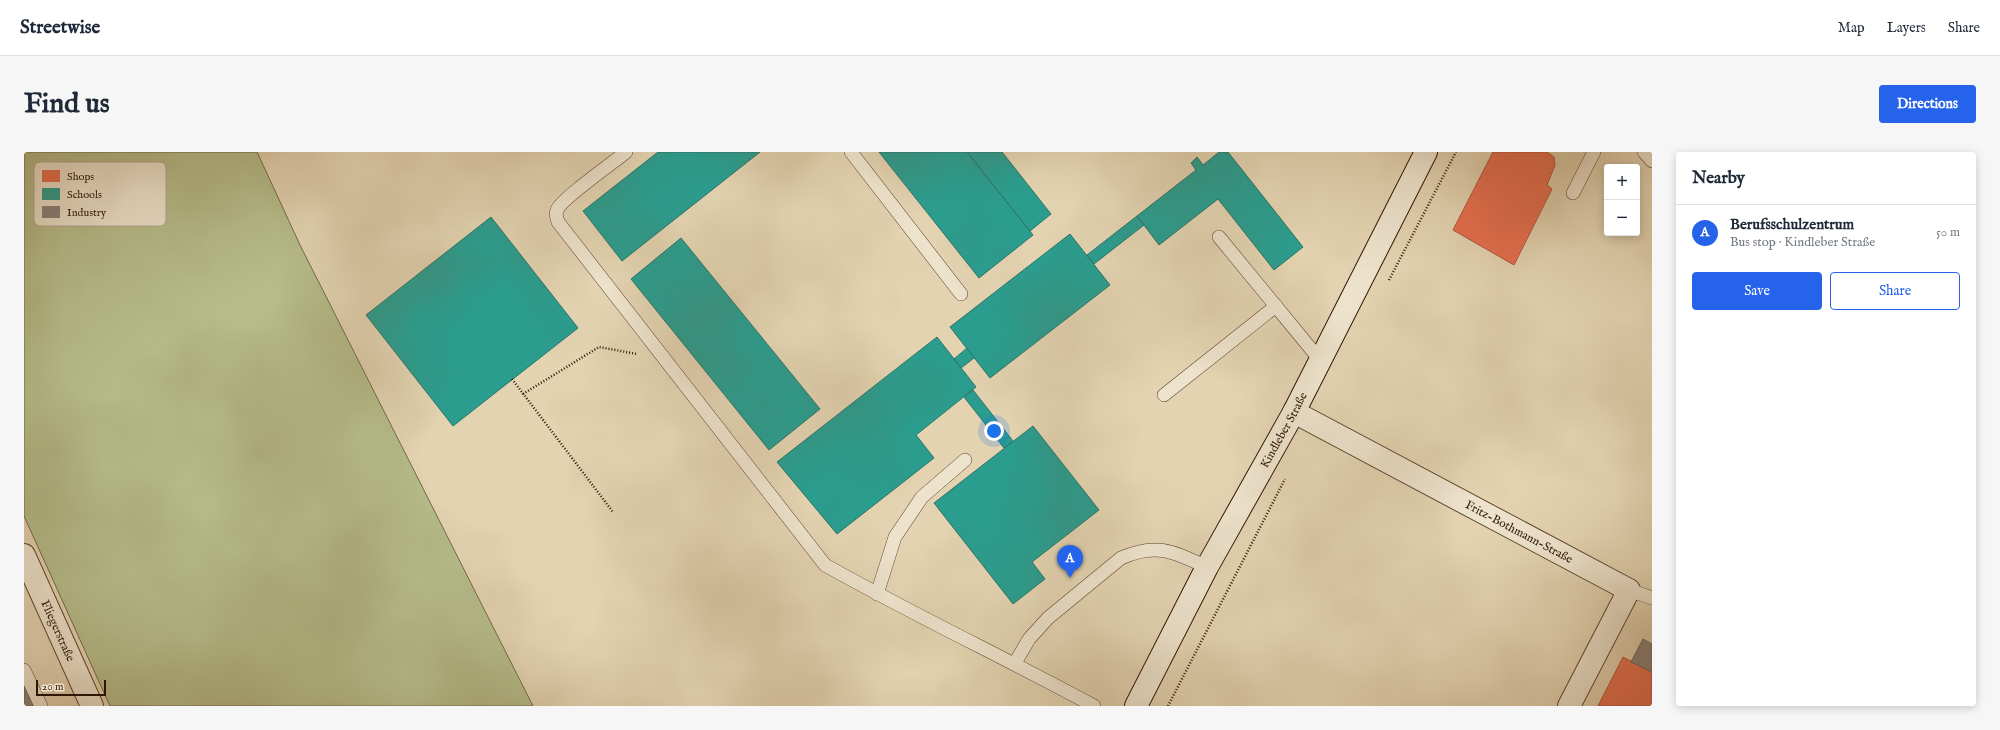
<!DOCTYPE html>
<meta charset="utf-8">
<style>
:root{--surface:#fff;--page:#f6f6f7;--text:#1f2937;--muted:#747a83;--line:#e0e1e3;--accent:#2563eb}
body{margin:0;font-family:"IM FELL English",serif;background:var(--page);color:var(--text)}
.controls{position:absolute;right:12px;top:12px;display:grid;overflow:hidden;border-radius:4px;box-shadow:0 2px 10px #0003}
.controls button{width:36px;height:36px;display:grid;place-items:center;padding:0;border:0;border-bottom:1px solid var(--line);background:var(--surface);color:var(--text);font:20px sans-serif}
.scale{position:absolute;left:12px;bottom:10px;width:70px;box-sizing:border-box;padding-left:4px;border:2px solid #301605;border-top:0;font-size:11px;line-height:14px;white-space:nowrap;color:#301605;-webkit-text-stroke:3px #ede2cc;paint-order:stroke}
.you{position:absolute;left:970px;top:279px;width:14px;height:14px;margin:-10px;border:3px solid #fff;border-radius:50%;background:#1a73e8;box-shadow:0 0 0 6px #1a73e833}
.badge{display:grid;place-items:center;width:26px;height:26px;border-radius:50%;background:var(--accent);color:#fff;font-size:13px;font-weight:700}
.pin{position:absolute;translate:-50% -33px;filter:drop-shadow(0 1px 2px #0008)}
.pin::after{content:'';position:absolute;top:21px;width:14px;height:12px;background:inherit;clip-path:polygon(0 0,100% 0,50% 100%)}
.list{margin:0;padding:0;list-style:none}
h2{display:flex;justify-content:space-between;align-items:center;height:52px;margin:0;padding:0 16px;font-size:17px}
h2 small{font-size:13px;font-weight:400;color:var(--muted)}
.list li{display:grid;grid-template-columns:26px 1fr auto;gap:12px;align-items:center;box-sizing:border-box;height:56px;padding:0 16px;border-top:1px solid var(--line)}
.list b{display:block;font-size:15px;white-space:nowrap}
.list p{margin:0;font-size:13px;white-space:nowrap;color:var(--muted)}
.list em{font-size:13px;font-style:normal;color:var(--muted)}
.actions{display:flex;gap:8px;padding:12px 16px}
.actions a{flex:1;padding:9px 0;border:1px solid var(--accent);border-radius:4px;text-align:center;font-size:14px;color:var(--accent)}
.actions .main{background:var(--accent);color:#fff}
.map{position:relative;flex:none;width:1628px;height:554px;overflow:hidden;border-radius:4px}
header{display:flex;align-items:center;gap:24px;box-sizing:border-box;height:56px;padding:0 20px;background:var(--surface);border-bottom:1px solid var(--line)}
header strong{font-size:19px}
nav{display:flex;gap:22px;margin-inline-start:auto;font-size:14px}
.intro{display:flex;align-items:center;justify-content:space-between;box-sizing:border-box;height:96px;padding:0 24px}
h1{margin:0;font-size:28px}
.button{padding:10px 18px;border-radius:4px;background:var(--accent);color:#fff;font-size:14px;font-weight:700}
main{display:flex;gap:24px;padding:0 24px}
aside{flex:1;background:var(--surface);border-radius:4px;box-shadow:0 2px 10px #0003}
.map>svg:first-child{display:block}
</style>
<header>
<strong>Streetwise</strong>
<nav><a>Map</a><a>Layers</a><a>Share</a></nav>
</header>
<div class="intro"><h1>Find us</h1><a class="button">Directions</a></div>
<main>
<div class="map">
<svg width="1628" height="554" viewBox="0 0 1628 554">
<rect width="100%" height="100%" fill="#e3d3b1"/>
<filter id="stains"><feTurbulence type="fractalNoise" baseFrequency=".005" numOctaves="4"/><feColorMatrix values="0 0 0 0 .2 0 0 0 0 .09 0 0 0 0 .02 0 0 0 .5 -.17"/></filter>
<radialGradient id="worn" r=".72"><stop offset=".6" stop-color="#630" stop-opacity="0"/><stop offset="1" stop-color="#630" stop-opacity=".3"/></radialGradient>
<polygon fill="#b5bc8a" stroke="#726948" points="0,0 233,0 277,95 509,554 86,554 0,364"/>
<g fill="#e76f51" stroke="#b0543a">
<polygon points="1469,0 1523,0 1530,5 1531,13 1523,33 1528,37 1490,113 1429,78"/>
<polygon points="1599,505 1628,520 1628,554 1574,554"/>
</g>
<g fill="#2a9d8f" stroke="#2c7466">
<polygon points="634,0 736,0 598,109 559,59"/>
<polygon points="855,0 943,0 1009,83 955,126"/>
<polygon points="943,0 978,0 1027,62 1006,79"/>
<polygon points="1195,0 1204,0 1279,95 1250,118 1194,47 1135,93 1113,64 1172,18 1167,11 1173,5 1179,13"/>
<polygon points="1113,64 1120,73 1070,112 1063,103"/>
<polygon points="467,65 554,176 429,274 342,163"/>
<polygon points="1046,82 1086,133 966,226 926,175"/>
<polygon points="657,86 796,257 745,298 607,127"/>
<polygon points="913,185 952,235 892,283 910,306 813,382 753,310"/>
<polygon points="943,196 950,206 937,216 930,207"/>
<polygon points="949,238 989,289 980,296 940,245"/>
<polygon points="1009,274 1075,358 1008,410 1021,427 989,452 910,351"/>
</g>
<g fill="#8a817c" stroke="#6f6158">
<polygon points="1619,487 1628,492 1628,520 1607,510"/>
<polygon points="0,527 13,554 0,554"/>
</g>
<g fill="none" stroke-linecap="round" stroke-linejoin="round">
<defs>
<g id="lane">
<path d="M602,0C590,10 537,47 533,58C531,63 533,66 534,70L801,413C890,463 981,506 1070,554"/>
<polyline points="827,0 937,142"/>
<polyline points="1620,0 1628,9"/>
<polyline points="1549,41 1570,0"/>
<polyline points="1195,85 1296,208"/>
<polyline points="1140,243 1252,154"/>
<polyline points="1605,438 1628,446"/>
<polyline points="853,442 871,385 898,345 941,308"/>
<path d="M991,511L1005,487L1024,466L1097,406C1133,390 1150,400 1183,415"/>
<polyline points="0,518 17,554"/>
</g>
<g id="street">
<path id="s1" d="M1270,260L1605,438L1545,554"/>
<path id="s2" d="M0,403L68,554"/>
</g>
<g id="secondary">
<path id="s3" d="M1112,554L1183,415L1270,260L1402,0"/>
</g>
</defs>
<use href="#lane" stroke="#5d4530" stroke-width="14"/>
<use href="#street" stroke="#5d4530" stroke-width="24"/>
<use href="#secondary" stroke="#301605" stroke-width="24"/>
<g stroke="#301605" stroke-width="2.5" stroke-dasharray="1 2" stroke-linecap="butt">
<polyline points="1365,128 1432,0"/>
<polyline points="488,227 589,360"/>
<polyline points="499,242 575,195 613,202"/>
<polyline points="1144,554 1261,327"/>
</g>
<use href="#lane" stroke="#ede2cc" stroke-width="13"/>
<use href="#street" stroke="#ede2cc" stroke-width="22"/>
<use href="#secondary" stroke="#ede2cc" stroke-width="22"/>
</g>
<g text-anchor="middle" dominant-baseline="central" stroke-width="4" stroke-linejoin="round" paint-order="stroke">
<g font-size="12" fill="#301605" stroke="#ede2cc">
<text stroke="none"><textPath href="#s3" startOffset="313">Kindleber Straße</textPath></text>
<text stroke="none"><textPath href="#s1" startOffset="255">Fritz-Bothmann-Straße</textPath></text>
<text stroke="none"><textPath href="#s2" startOffset="83">Fliegerstraße</textPath></text>
</g>
</g>
<rect x="10" y="10" width="132" height="64" rx="6" fill="#ede2cc" stroke="#b4a590" stroke-width="1"/>
<rect x="18" y="18" width="18" height="12" fill="#e76f51"/>
<rect x="18" y="36" width="18" height="12" fill="#2a9d8f"/>
<rect x="18" y="54" width="18" height="12" fill="#8a817c"/>
<g font-size="11" fill="#301605">
<text x="43" y="28">Shops</text>
<text x="43" y="46">Schools</text>
<text x="43" y="64">Industry</text>
</g>
<rect width="100%" height="100%" filter="url(#stains)"/>
<rect width="100%" height="100%" fill="url(#worn)"/>
</svg>
<div class="controls">
<button>+</button>
<button>−</button>
</div>
<div class="scale">20 m</div>
<div class="you"></div>
<div class="pin badge" style="left:1046px;top:426px">A</div>
</div>
<aside>
<h2>Nearby<small></small></h2>
<ul class="list">
<li><span class="badge">A</span><div><b>Berufsschulzentrum</b><p>Bus stop · Kindleber Straße</p></div><em>50 m</em></li>
</ul>
<div class="actions"><a class="main">Save</a><a>Share</a></div>
</aside>
</main>
